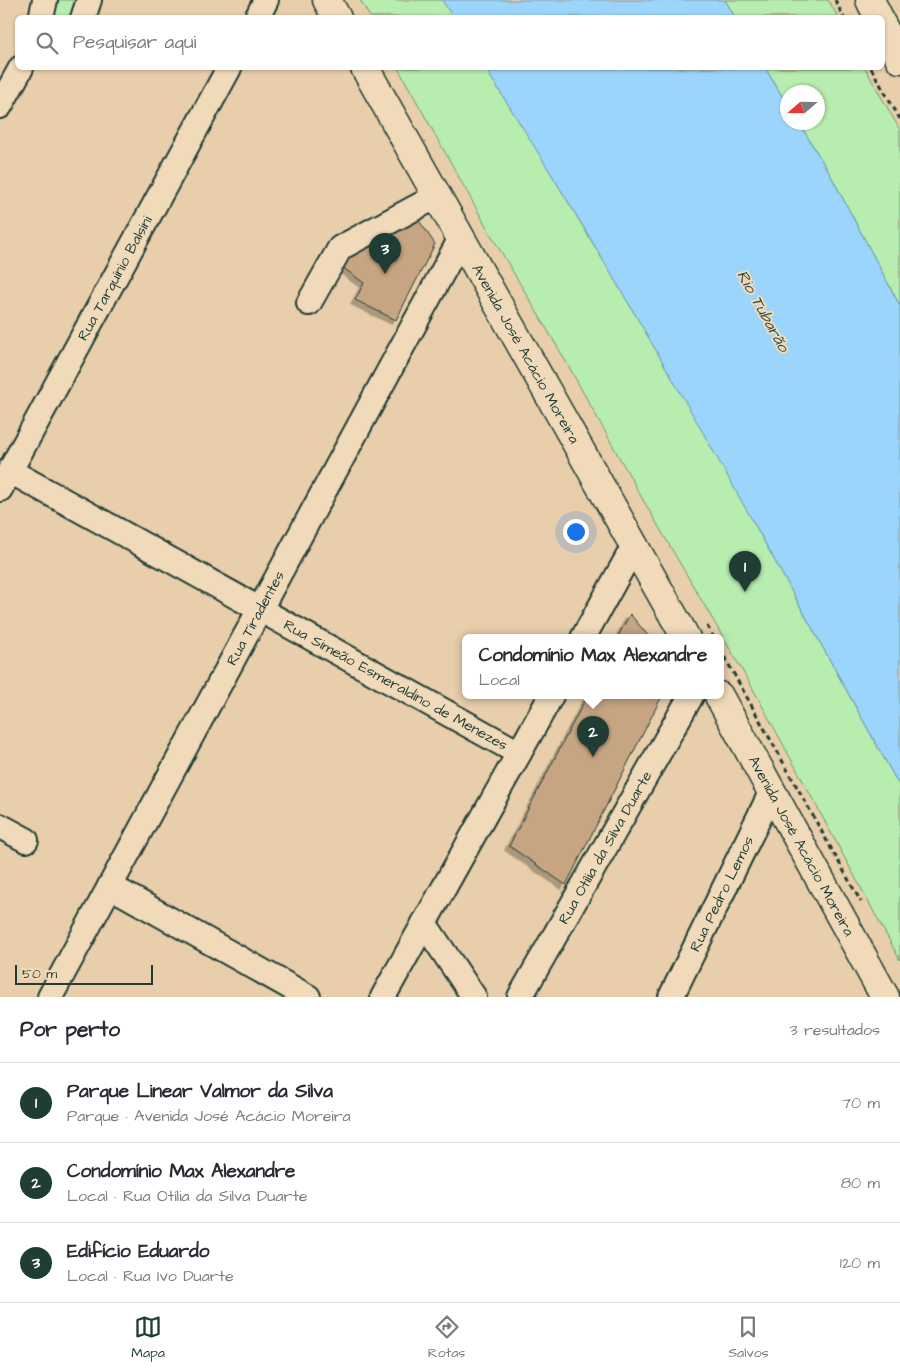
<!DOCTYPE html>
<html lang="pt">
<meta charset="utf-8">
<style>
:root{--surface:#fff;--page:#f2f2f3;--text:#2b2b33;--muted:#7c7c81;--line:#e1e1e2;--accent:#1f3d34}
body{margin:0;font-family:"Architects Daughter",sans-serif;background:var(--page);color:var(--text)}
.compass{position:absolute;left:780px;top:85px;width:45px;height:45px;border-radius:50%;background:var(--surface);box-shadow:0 1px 4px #0004;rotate:250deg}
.scale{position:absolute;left:15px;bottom:12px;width:138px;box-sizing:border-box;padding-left:5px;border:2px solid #1f3d34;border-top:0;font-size:14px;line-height:18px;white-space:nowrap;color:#1f3d34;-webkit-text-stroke:4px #f0dab9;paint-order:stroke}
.you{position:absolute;left:575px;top:531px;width:18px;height:18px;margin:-12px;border:4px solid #fff;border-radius:50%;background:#1a73e8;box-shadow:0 0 0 8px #1a73e833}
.badge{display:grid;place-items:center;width:32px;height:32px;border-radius:50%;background:var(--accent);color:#fff;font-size:16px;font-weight:700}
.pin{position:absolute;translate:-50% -41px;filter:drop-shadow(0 1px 2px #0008)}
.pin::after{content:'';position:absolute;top:26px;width:18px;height:15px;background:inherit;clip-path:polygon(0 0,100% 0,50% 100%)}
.popup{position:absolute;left:462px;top:634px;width:262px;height:65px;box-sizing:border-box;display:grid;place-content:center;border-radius:8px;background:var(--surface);filter:drop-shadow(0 1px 4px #0005);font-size:16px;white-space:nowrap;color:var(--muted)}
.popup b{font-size:19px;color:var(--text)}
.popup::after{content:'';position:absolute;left:50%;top:100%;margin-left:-10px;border:10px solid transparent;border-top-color:var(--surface)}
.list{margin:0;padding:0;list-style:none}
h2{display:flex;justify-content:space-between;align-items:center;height:65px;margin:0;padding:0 20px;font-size:21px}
h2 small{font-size:16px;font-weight:400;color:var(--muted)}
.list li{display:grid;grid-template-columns:32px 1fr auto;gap:15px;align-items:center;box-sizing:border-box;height:80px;padding:0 20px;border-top:1px solid var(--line)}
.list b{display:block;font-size:19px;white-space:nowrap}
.list p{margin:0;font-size:16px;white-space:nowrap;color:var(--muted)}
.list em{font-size:16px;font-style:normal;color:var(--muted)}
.icon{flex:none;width:28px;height:28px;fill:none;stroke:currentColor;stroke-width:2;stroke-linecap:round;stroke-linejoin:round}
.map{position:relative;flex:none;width:900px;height:997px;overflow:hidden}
.search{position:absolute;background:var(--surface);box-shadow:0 1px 4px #0004;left:15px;right:15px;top:15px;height:55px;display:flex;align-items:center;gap:12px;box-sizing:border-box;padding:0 18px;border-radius:8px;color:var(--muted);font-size:19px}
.sheet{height:305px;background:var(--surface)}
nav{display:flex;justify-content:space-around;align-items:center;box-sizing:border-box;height:70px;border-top:1px solid var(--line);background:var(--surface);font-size:14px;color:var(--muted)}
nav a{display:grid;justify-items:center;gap:2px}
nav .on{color:var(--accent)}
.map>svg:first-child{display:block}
</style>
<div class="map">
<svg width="900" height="997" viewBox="0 0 900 997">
<defs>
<filter id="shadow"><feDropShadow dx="-4.5" dy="4.5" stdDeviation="0" flood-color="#0004"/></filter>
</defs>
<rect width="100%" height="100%" fill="#e9ceab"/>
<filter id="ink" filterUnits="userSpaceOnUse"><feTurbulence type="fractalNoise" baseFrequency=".02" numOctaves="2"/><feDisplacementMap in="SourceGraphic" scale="10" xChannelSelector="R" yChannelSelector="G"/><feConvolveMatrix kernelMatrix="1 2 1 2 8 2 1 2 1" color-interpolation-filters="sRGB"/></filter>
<g filter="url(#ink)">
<g fill="#b7edae" stroke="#6b9571">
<polygon points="55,0 80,0 75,17 51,18"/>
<polygon points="360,0 442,0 453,17 370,17"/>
<polygon points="725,0 828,0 838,17 735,17"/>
<polygon points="398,68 485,68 536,148 677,384 900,787 900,960 752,687 642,498 564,358 490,233"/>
<polygon points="765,68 865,68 900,130 900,306 831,176 799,123 818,122 818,92 788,92 787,104"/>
</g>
<g fill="#9cd5fc" stroke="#6a98ac">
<polygon points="442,0 725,0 735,17 453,17"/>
<path d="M485,68H765L787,104L788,122L799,123L831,176L900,306V787C766,545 634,301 485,68Z"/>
</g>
<g fill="#c7a582" stroke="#1f3d34" filter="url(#shadow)">
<polygon points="416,216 435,244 396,320 355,300 364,283 338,264 346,253 350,257 360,244"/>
<polygon points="630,614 650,638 617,638"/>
<polygon points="587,696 662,696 566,885 509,846"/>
</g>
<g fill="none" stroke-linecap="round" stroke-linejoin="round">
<defs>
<g id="minor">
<polyline points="41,18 45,0"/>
<polyline points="83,18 89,0"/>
<polyline points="257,18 266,0"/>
<polyline points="0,106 21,68"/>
<polyline points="309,303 340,248 437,196"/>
<path id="s1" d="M10,471L519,753"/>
<path id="s2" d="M0,489L229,68"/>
<polyline points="583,638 634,546"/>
<polyline points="0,826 26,840"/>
<polyline points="110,886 308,997"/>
<polyline points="424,923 474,997"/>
<path id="s3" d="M50,997L461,238"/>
<polyline points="383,997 551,696"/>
<path id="s4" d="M520,997L691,696"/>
<path id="s5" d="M671,997L772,791"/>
</g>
<g id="major">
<polyline points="327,0 337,18"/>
<polyline points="870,0 879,18"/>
<polyline points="882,25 900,59"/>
<path id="s6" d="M365,68L686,638"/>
<path id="s7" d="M719,696L885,997"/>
</g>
</defs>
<use href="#minor" stroke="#1f3d34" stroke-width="28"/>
<use href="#major" stroke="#1f3d34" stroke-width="31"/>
<g stroke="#1f3d34" stroke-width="3" stroke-dasharray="5 4" stroke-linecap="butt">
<polyline points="835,0 844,18"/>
<polyline points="871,68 900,119"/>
<polyline points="707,626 714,638"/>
<polyline points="720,649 861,902"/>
</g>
<use href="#minor" stroke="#f0dab9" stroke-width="24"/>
<use href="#major" stroke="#f0dab9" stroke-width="28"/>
</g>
</g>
<g text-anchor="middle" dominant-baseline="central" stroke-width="4" stroke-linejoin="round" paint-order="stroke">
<g font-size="15" fill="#1f3d34" stroke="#f0dab9">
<text stroke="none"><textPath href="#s2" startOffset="240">Rua Tarquínio Balsini</textPath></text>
<text stroke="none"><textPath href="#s6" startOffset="328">Avenida José Acácio Moreira</textPath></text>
<text stroke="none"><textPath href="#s3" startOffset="431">Rua Tiradentes</textPath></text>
<text stroke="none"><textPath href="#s1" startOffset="441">Rua Simeão Esmeraldino de Menezes</textPath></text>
<text stroke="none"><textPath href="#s4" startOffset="172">Rua Otília da Silva Duarte</textPath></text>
<text stroke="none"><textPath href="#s7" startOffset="171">Avenida José Acácio Moreira</textPath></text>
<text stroke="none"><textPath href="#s5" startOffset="115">Rua Pedro Lemos</textPath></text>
</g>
<g font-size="16" font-style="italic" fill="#2c4c48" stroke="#f0dab9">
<text transform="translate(763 311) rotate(61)">Rio Tubarão</text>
</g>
</g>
</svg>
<svg class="compass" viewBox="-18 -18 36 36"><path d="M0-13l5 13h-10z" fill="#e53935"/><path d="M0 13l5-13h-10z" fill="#7c7c81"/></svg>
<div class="scale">50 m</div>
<div class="you"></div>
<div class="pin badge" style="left:745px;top:592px">1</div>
<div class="pin badge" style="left:593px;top:757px">2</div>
<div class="popup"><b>Condomínio Max Alexandre</b>Local</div>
<div class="pin badge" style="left:385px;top:274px">3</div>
<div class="search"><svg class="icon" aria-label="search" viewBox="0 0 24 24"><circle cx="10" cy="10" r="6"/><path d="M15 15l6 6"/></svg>Pesquisar aqui</div>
</div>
<section class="sheet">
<h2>Por perto<small>3 resultados</small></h2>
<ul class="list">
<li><span class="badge">1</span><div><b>Parque Linear Valmor da Silva</b><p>Parque · Avenida José Acácio Moreira</p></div><em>70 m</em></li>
<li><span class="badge">2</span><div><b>Condomínio Max Alexandre</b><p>Local · Rua Otília da Silva Duarte</p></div><em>80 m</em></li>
<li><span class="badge">3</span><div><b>Edifício Eduardo</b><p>Local · Rua Ivo Duarte</p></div><em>120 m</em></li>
</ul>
</section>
<nav>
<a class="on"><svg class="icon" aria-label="map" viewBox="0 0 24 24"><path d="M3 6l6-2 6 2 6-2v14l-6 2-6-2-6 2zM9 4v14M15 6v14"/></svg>Mapa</a>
<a><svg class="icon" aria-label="directions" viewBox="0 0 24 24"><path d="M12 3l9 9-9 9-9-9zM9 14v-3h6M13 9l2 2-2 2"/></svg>Rotas</a>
<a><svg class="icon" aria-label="saved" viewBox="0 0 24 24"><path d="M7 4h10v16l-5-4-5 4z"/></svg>Salvos</a>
</nav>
